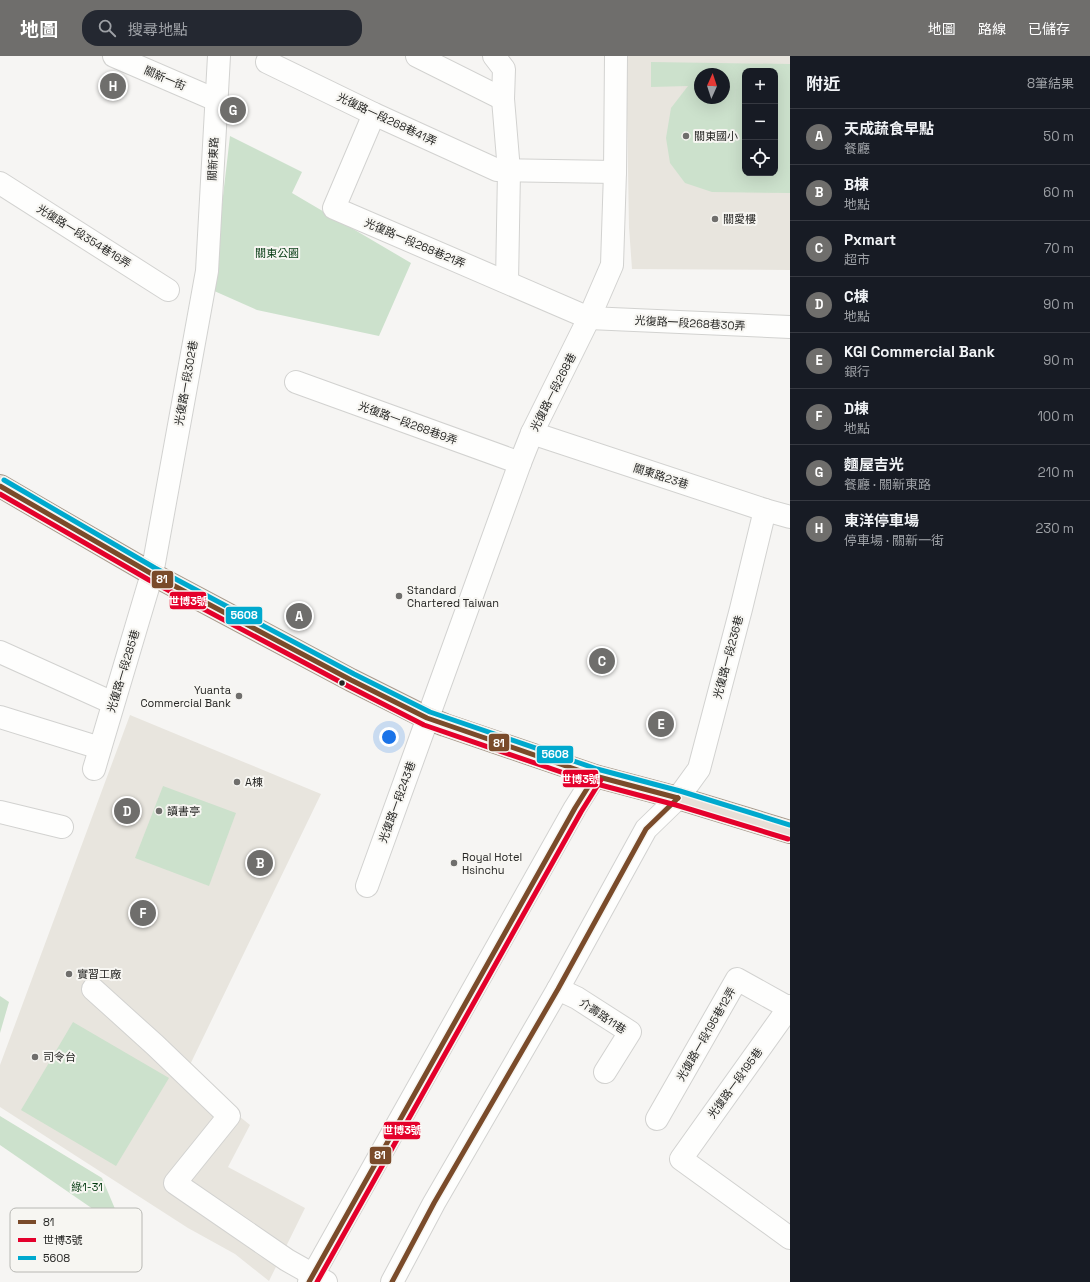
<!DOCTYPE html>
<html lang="zh-TW">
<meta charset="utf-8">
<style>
:root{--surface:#171b24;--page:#242831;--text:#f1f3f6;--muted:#9ea1a6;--line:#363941;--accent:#6f6e6c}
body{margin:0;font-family:"Space Grotesk","Noto Sans TC",sans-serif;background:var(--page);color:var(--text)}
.controls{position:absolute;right:12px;top:12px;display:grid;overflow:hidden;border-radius:8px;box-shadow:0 4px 16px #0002}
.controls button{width:36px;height:36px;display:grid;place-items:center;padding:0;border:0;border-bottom:1px solid var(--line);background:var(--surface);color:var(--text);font:20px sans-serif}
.compass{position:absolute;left:694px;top:12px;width:36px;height:36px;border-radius:50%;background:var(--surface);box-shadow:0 4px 16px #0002;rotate:3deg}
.you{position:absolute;left:389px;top:681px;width:14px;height:14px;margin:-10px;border:3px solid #fff;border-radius:50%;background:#1a73e8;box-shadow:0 0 0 6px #1a73e833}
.badge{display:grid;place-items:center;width:26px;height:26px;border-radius:50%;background:var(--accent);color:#fff;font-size:13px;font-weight:700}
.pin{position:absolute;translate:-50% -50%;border:2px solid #fff;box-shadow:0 1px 4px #0006}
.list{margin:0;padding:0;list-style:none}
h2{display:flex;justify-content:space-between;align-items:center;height:52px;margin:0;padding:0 16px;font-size:17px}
h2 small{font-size:13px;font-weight:400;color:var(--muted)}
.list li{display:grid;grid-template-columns:26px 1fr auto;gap:12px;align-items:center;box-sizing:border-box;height:56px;padding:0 16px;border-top:1px solid var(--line)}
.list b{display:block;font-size:15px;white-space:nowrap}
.list p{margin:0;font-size:13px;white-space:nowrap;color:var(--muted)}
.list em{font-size:13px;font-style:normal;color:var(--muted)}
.icon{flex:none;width:22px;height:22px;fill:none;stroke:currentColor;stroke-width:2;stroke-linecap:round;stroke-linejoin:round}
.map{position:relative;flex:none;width:790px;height:1226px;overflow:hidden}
header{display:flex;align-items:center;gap:24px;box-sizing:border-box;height:56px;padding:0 20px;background:var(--accent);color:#fff}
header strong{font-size:19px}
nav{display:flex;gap:22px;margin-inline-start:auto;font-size:14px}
.search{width:280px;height:36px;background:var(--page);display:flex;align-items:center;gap:10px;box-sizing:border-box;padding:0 14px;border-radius:16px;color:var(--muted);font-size:15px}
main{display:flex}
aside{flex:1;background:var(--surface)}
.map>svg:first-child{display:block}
</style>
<header>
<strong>地圖</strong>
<div class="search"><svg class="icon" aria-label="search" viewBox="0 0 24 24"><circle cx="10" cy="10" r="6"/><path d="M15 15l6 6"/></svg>搜尋地點</div>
<nav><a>地圖</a><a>路線</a><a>已儲存</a></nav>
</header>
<main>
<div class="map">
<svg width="790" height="1226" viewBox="0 0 790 1226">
<rect width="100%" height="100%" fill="#f6f5f3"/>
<g fill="#e8e5de" fill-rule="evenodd">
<path d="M626,0H790V214L632,213L629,171ZM745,15H775V117H745ZM700,18H724V42H700Z"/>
<polygon points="130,659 321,738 186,1017 250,1069 228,1111 305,1152 269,1225 235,1198 188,1172 0,1051 0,1009"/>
</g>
<g fill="#cce1cc" fill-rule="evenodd">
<path d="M651,6L790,8V137L712,136L685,127L670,107L666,82L671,52L688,30L651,31ZM745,15H775V117H745ZM700,18H724V42H700Z"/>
<polygon points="230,80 302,116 292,137 411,207 379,280 257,254 212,234"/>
<polygon points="163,730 236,757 209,830 135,802"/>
<polygon points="0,940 9,946 0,977"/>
<polygon points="73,966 169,1022 116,1110 21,1054"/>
<polygon points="0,1060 102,1122 118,1160 125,1167 125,1171 122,1173 0,1089"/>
</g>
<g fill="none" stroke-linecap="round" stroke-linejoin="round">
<defs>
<g id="minor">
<polyline points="114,0 216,44"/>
<polyline points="417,0 503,43"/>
<polyline points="494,0 504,13 503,43 509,115 507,226"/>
<polyline points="267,6 374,58 497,114 615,116"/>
<polyline points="374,58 334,152 589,262 790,271"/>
<polyline points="0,127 168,234"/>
<polyline points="296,326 520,407"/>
<polyline points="532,377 765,454 790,461"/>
<polyline points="0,596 113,647"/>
<polyline points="0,661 100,692"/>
<polyline points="94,713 152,518 207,215 219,0"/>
<polyline points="0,756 62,771"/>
<polyline points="367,830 520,407 532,377 589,262 612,209 615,116 616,0"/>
<polyline points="93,933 155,989 229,1060 175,1127 287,1204 326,1226"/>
<polyline points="558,933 577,942 630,976 605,1016"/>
<polyline points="790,950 681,1103 790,1182"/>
<polyline points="657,1063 737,923 789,952"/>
<polyline points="309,1226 338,1174 575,752 595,720"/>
<polyline points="392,1226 434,1147 558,933 646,773 678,742 699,713 741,553 765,454"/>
</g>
<polyline id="major" points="0,430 152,518 351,624 427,662 445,669 595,720 678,742 790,776"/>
</defs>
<use href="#minor" stroke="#d2d2d0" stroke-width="24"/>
<use href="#major" stroke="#a89b8d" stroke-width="24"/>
<use href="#minor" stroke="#fefefd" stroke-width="22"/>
<use href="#major" stroke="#e7dfd7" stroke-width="22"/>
<defs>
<g id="bus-1">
<polyline points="0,430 152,518 351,624 427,662 595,720 678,742"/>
<polyline points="309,1226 575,752 595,720"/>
<polyline points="392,1226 434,1147 558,933 646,773 678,742"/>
</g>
<g id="bus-2">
<polyline points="0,438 149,524 348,630 424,669 593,727 676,749 788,783"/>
<polyline points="317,1226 581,756 601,724"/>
</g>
<polyline id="bus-3" points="4,424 155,512 354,618 430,656 597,713 680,735 790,769"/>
</defs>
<use href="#bus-1" stroke="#f7f6f2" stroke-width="8"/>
<use href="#bus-2" stroke="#f7f6f2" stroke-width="8"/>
<use href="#bus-3" stroke="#f7f6f2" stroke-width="8"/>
<use href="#bus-1" stroke="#7a4b2a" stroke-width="5"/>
<use href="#bus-2" stroke="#e4002b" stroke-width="5"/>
<use href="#bus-3" stroke="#00a9ce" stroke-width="5"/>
</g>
<g fill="#6f6e6c" stroke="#f7f6f2" stroke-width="1.5">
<circle cx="686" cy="80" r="4"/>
<circle cx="715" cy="163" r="4"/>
<circle cx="399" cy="540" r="4"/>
<circle cx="239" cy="640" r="4"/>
<circle cx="237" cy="726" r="4"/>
<circle cx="159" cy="755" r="4"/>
<circle cx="454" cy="807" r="4"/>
<circle cx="69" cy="918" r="4"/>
<circle cx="35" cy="1001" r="4"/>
</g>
<circle fill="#262624" stroke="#f7f6f2" stroke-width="1.5" cx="342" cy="627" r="3.5"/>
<g text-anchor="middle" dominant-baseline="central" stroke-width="4" stroke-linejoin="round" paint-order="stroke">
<g font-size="11" fill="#262624" stroke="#f7f6f2">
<text transform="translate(165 22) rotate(23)">關新一街</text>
<text transform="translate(387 63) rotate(25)">光復路一段268巷41弄</text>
<text transform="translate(213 103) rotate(-87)">關新東路</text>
<text transform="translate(84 180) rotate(32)">光復路一段354巷16弄</text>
<text transform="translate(415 187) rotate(23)">光復路一段268巷21弄</text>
<text transform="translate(690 267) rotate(3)">光復路一段268巷30弄</text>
<text transform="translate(186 327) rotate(-80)">光復路一段302巷</text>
<text transform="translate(553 336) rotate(-63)">光復路一段268巷</text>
<text transform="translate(408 367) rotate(20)">光復路一段268巷9弄</text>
<text transform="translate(661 420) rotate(18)">關東路23巷</text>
<text transform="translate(728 601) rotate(-75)">光復路一段236巷</text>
<text transform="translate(123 615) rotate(-73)">光復路一段285巷</text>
<text transform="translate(397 746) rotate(-70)">光復路一段243巷</text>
<text transform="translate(603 960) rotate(34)">介壽路11巷</text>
<text transform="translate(706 978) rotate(-60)">光復路一段195巷12弄</text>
<text transform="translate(735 1027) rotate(-54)">光復路一段195巷</text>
</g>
<g font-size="11" fill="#262624" stroke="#f7f6f2" text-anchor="start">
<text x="694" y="80">關東國小</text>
<text x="723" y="163">關愛樓</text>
<text x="407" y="534">Standard<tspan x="407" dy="13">Chartered Taiwan</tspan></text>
<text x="231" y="634" text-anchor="end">Yuanta<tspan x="231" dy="13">Commercial Bank</tspan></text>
<text x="245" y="726">A棟</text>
<text x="167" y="755">讀書亭</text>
<text x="462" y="801">Royal Hotel<tspan x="462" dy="13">Hsinchu</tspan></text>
<text x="77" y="918">實習工廠</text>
<text x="43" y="1001">司令台</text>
</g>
<g font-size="11" fill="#043a11" stroke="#f7f6f2">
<text x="277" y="197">關東公園</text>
<text x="87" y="1131">綠1-31</text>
</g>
</g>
<rect x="10" y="1152" width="132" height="64" rx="6" fill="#f7f6f2" stroke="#b8b8b4" stroke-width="1"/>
<rect x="18" y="1164" width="18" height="4" fill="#7a4b2a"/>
<rect x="18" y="1182" width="18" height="4" fill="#e4002b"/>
<rect x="18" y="1200" width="18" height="4" fill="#00a9ce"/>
<g font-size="11" fill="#262624">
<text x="43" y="1170">81</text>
<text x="43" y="1188">世博3號</text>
<text x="43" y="1206">5608</text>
</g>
<g stroke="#f7f6f2" stroke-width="1.5">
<rect x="151" y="514" width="23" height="19" rx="4" fill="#7a4b2a"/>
<rect x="169" y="535" width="38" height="19" rx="4" fill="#e4002b"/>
<rect x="225" y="550" width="38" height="19" rx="4" fill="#00a9ce"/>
<rect x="488" y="677" width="22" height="19" rx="4" fill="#7a4b2a"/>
<rect x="536" y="689" width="38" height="19" rx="4" fill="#00a9ce"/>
<rect x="562" y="713" width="37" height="19" rx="4" fill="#e4002b"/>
<rect x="383" y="1065" width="38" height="19" rx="4" fill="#e4002b"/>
<rect x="369" y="1090" width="23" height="19" rx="4" fill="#7a4b2a"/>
</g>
<g font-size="11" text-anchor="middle" font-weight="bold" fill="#fff">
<text x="162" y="527">81</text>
<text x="188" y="549">世博3號</text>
<text x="244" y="563">5608</text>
<text x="499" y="691">81</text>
<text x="555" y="702">5608</text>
<text x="580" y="727">世博3號</text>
<text x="402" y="1078">世博3號</text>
<text x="380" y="1103">81</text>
</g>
</svg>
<div class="controls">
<button>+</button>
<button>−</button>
<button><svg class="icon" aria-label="locate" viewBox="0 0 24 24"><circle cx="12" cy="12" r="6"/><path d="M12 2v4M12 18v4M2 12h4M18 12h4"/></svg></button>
</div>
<svg class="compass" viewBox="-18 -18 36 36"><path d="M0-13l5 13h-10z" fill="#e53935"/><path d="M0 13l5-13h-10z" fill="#9ea1a6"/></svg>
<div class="you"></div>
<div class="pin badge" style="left:299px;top:560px">A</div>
<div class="pin badge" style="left:260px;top:807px">B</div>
<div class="pin badge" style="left:602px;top:605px">C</div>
<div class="pin badge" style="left:127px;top:755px">D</div>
<div class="pin badge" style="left:661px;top:668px">E</div>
<div class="pin badge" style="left:143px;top:857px">F</div>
<div class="pin badge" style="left:233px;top:54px">G</div>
<div class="pin badge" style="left:113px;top:30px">H</div>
</div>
<aside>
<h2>附近<small>8筆結果</small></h2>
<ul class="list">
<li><span class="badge">A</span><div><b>天成蔬食早點</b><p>餐廳</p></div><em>50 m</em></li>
<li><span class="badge">B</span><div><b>B棟</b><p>地點</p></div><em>60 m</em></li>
<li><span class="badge">C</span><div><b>Pxmart</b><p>超市</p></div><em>70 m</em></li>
<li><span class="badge">D</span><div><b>C棟</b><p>地點</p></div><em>90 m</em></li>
<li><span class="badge">E</span><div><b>KGI Commercial Bank</b><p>銀行</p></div><em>90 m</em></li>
<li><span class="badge">F</span><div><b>D棟</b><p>地點</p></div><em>100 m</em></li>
<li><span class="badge">G</span><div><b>麵屋吉光</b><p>餐廳 · 關新東路</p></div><em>210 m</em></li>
<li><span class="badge">H</span><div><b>東洋停車場</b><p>停車場 · 關新一街</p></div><em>230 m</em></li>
</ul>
</aside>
</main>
